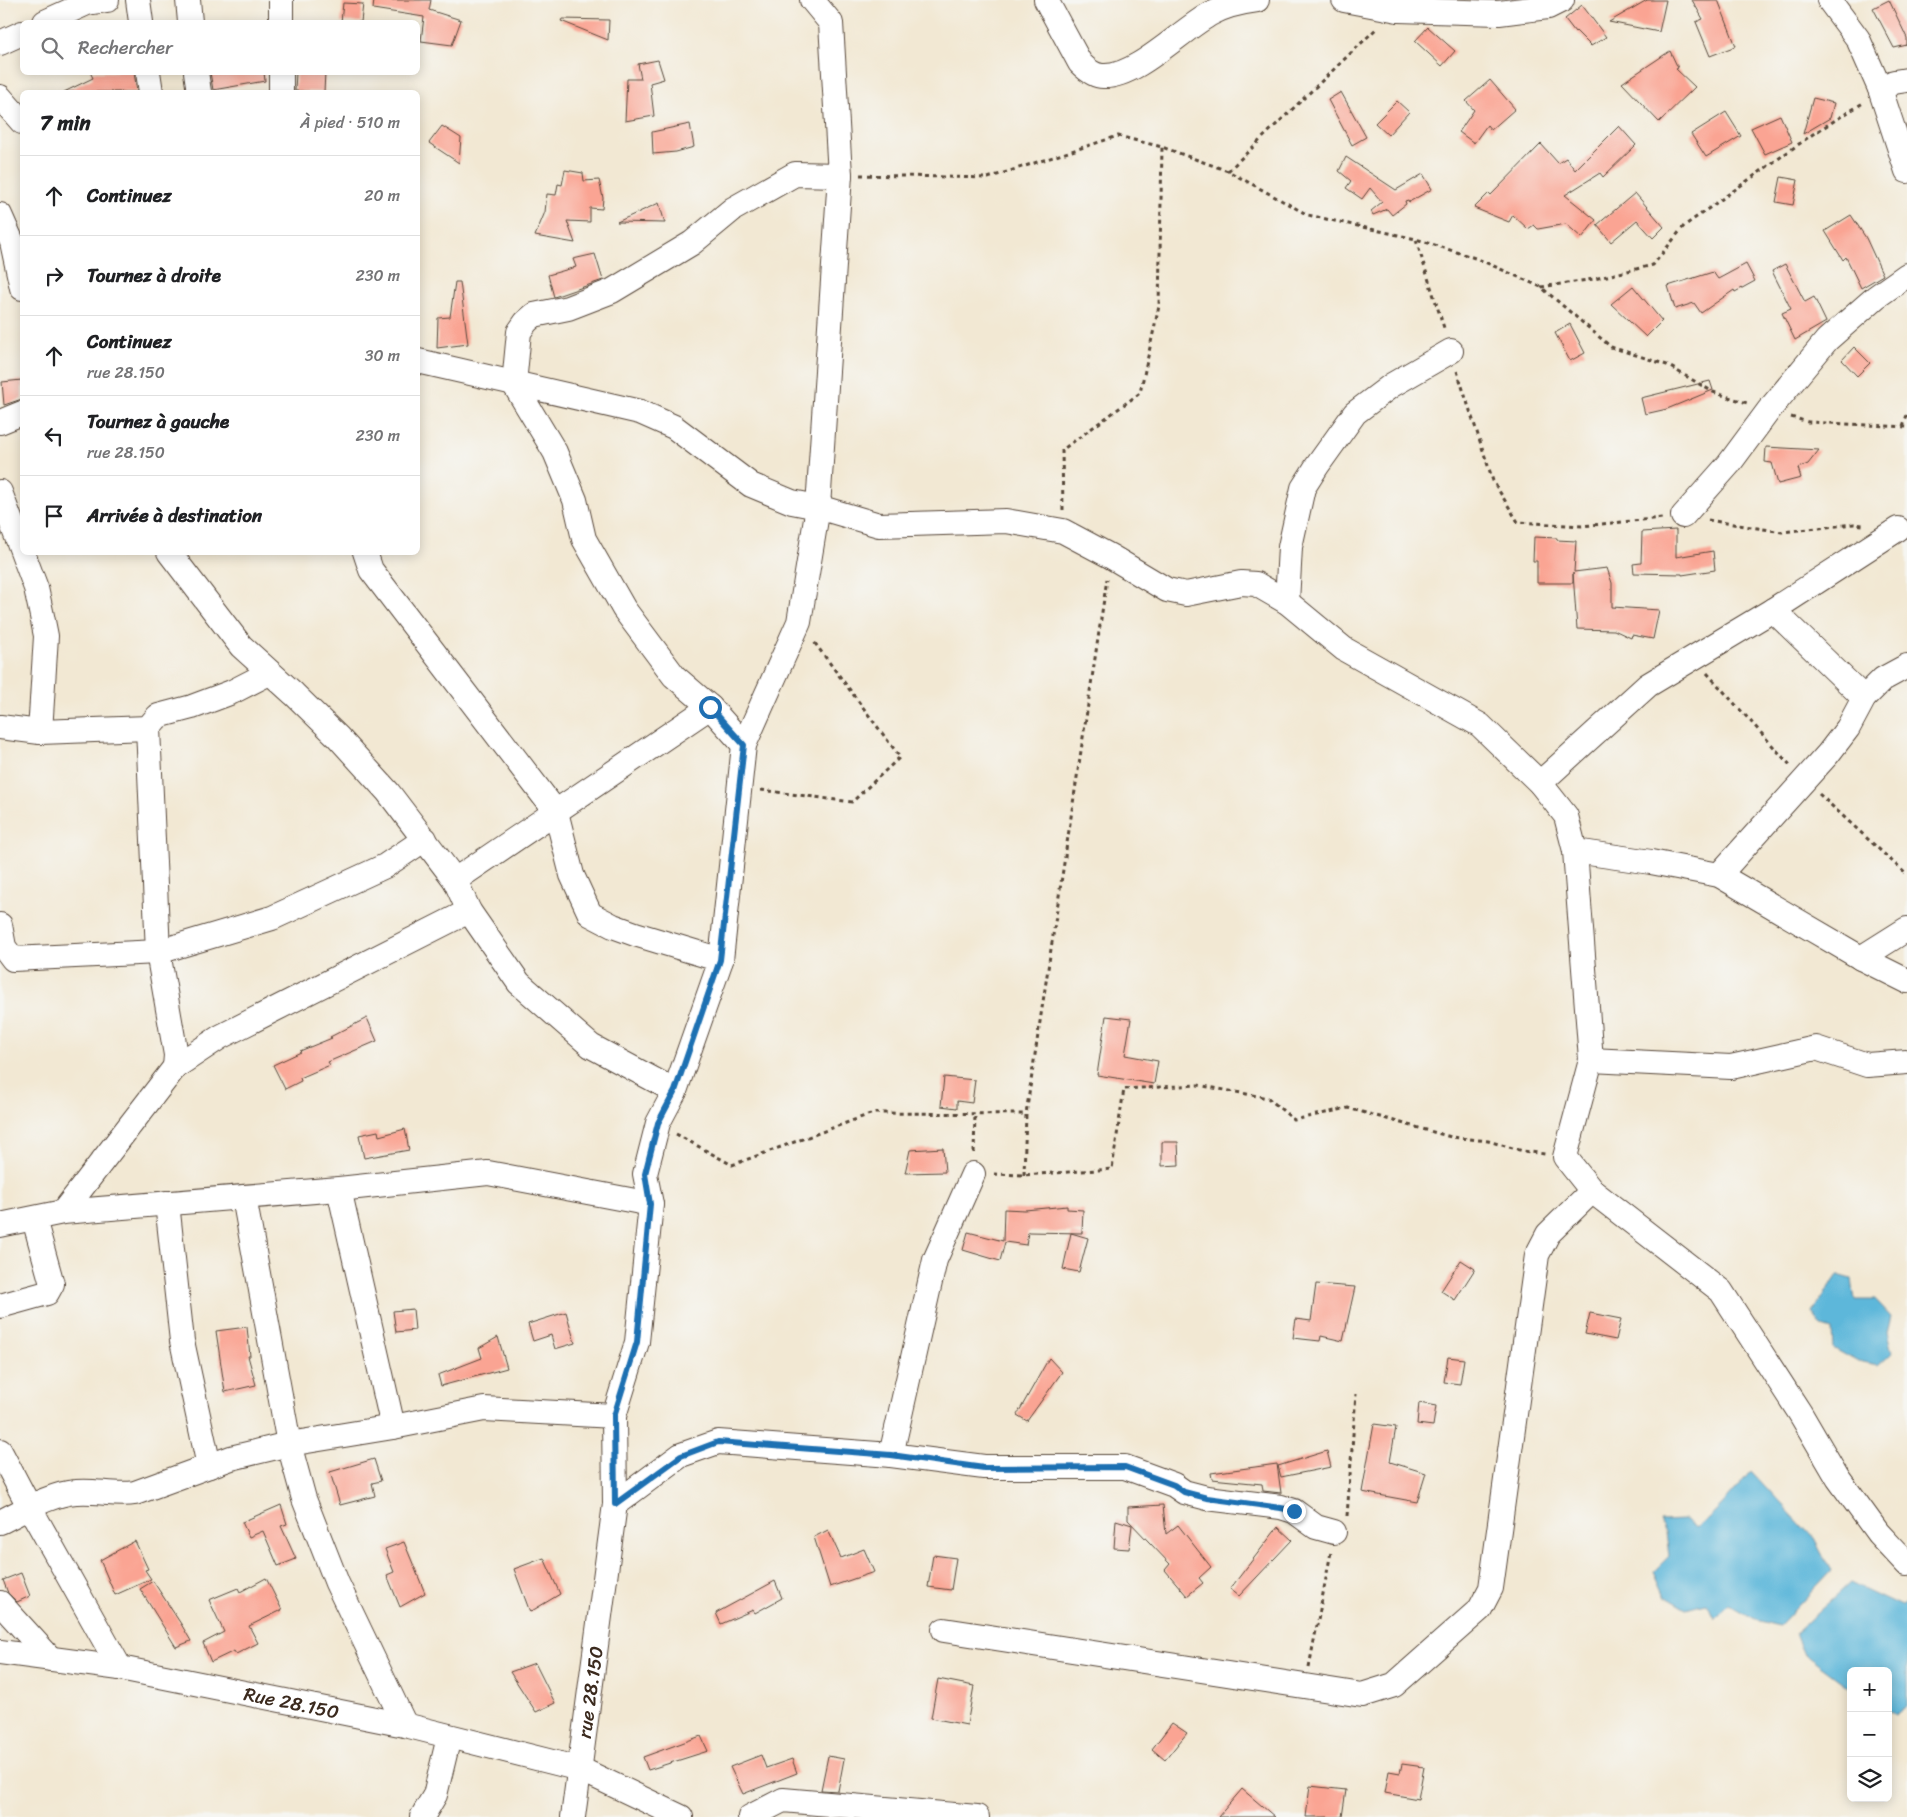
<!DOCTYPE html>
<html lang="fr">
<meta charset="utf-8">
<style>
:root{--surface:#fff;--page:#f6f6f6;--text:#202124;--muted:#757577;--line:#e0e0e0}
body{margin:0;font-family:Sriracha,sans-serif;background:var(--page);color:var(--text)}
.controls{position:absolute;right:15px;bottom:15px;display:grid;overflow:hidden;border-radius:8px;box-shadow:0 2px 12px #0003}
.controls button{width:45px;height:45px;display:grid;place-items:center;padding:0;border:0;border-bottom:1px solid var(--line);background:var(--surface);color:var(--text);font:25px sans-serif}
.stop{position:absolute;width:15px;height:15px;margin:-11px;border:4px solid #1f6fb2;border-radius:50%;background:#fff}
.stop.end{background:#1f6fb2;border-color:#fff;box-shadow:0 1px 5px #0008}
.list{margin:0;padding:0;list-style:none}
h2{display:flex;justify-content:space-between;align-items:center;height:65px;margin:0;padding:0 20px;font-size:21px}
h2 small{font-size:16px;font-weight:400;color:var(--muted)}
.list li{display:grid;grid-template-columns:32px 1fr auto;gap:15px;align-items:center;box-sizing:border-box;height:80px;padding:0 20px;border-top:1px solid var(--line)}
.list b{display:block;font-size:19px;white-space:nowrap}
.list p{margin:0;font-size:16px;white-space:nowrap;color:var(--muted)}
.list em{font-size:16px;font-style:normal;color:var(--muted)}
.icon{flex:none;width:28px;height:28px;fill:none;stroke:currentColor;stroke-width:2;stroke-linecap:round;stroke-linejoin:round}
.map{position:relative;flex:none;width:1907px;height:1817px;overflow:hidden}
.search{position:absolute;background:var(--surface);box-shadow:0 2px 12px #0003;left:20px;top:20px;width:400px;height:55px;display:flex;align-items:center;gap:12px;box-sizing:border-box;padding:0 18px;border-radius:8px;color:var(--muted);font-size:19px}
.panel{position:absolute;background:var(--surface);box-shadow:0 2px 12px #0003;left:20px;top:90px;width:400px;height:465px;border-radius:8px}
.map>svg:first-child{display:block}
</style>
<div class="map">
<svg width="1907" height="1817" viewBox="0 0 1907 1817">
<rect width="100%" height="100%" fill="#f6f6f2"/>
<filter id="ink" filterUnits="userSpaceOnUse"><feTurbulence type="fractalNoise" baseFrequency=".02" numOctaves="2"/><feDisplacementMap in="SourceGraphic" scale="10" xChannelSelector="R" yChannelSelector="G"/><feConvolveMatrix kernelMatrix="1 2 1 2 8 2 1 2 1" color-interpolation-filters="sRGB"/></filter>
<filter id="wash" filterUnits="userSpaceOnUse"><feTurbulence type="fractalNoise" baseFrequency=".0096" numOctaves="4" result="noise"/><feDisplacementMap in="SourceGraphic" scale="20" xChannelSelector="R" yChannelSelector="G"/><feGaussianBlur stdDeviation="1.12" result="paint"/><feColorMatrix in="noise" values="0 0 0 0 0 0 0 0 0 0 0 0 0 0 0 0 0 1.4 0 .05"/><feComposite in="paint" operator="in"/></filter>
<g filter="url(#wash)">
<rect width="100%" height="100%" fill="#f2e8d3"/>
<g fill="#5db7da" stroke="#4c707c">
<polygon points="1838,1275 1852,1279 1855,1300 1875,1300 1891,1317 1887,1332 1892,1353 1878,1366 1858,1362 1833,1348 1832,1330 1822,1327 1812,1312"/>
<path d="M1751,1471L1814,1539L1831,1571L1779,1626L1755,1620L1729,1605L1716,1617L1706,1604L1687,1609L1665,1596L1654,1571L1669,1556L1666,1533L1660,1520L1684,1519L1696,1528C1717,1512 1734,1492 1751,1471Z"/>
<polygon points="1850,1583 1901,1607 1907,1603 1907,1706 1896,1714 1888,1709 1888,1671 1851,1671 1851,1689 1804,1654 1795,1633"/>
</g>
<g id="blocks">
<g fill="#faa493">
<polygon points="374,0 431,0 429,10 461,20 452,45 421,41 424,17 373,9"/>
<polygon points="1647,0 1666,0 1659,32 1609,22"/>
<polygon points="1692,0 1718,0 1736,46 1710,56 1696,22 1703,19"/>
<polygon points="1889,0 1907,38 1907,45 1894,48 1873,8"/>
<polygon points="343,3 363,4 361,22 341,22"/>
<polygon points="1582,5 1606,37 1591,46 1576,31 1575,32 1565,19"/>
<polygon points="562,19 609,20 608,40 561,21"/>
<polygon points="1428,27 1455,51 1442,66 1415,41"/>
<polygon points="1670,51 1678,68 1676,69 1695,87 1659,122 1622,83"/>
<polygon points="658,60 664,79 650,83 654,116 625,121 627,79 641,79 638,64"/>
<polygon points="90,72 134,72 137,92 64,92 93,78"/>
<polygon points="210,72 264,72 265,81 213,90"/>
<polygon points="296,72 325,72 324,92 295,91"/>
<polygon points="1490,80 1515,109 1491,130 1487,125 1474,143 1459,132 1474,110 1466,101"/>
<polygon points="1341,92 1366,137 1352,145 1328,100"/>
<polygon points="1813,98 1834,103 1830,118 1803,134"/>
<polygon points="1397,101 1409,112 1388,135 1375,123"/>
<polygon points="1726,112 1741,136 1706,157 1691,134"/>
<polygon points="1780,115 1792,142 1765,154 1751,128"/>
<polygon points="690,124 694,147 676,152 653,154 652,132"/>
<polygon points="442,126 461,138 459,163 429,143"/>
<polygon points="1619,126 1636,145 1603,177 1600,173 1565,195 1596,220 1582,238 1566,224 1538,229 1534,225 1528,229 1513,215 1509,222 1474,208 1489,193 1491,195 1541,144 1558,163 1566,158 1575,170"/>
<polygon points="1346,157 1396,190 1423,174 1432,189 1409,202 1408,200 1405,201 1406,204 1392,215 1387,209 1373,215 1371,211 1382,202 1370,188 1362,199 1346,188 1351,181 1339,171"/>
<polygon points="565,170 583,173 584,181 599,180 603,198 602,209 590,208 590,222 567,221 575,243 535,236 545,212 547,194 556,195 558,184 562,185"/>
<polygon points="1781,177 1798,180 1793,205 1776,202"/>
<polygon points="1635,193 1664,227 1653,238 1637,220 1611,242 1597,225"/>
<polygon points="659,203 665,223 617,222"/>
<polygon points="1851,215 1866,238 1883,275 1861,288 1846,257 1843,260 1825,231"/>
<polygon points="595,254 603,280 554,297 548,275 576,267 573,259"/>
<polygon points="1746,264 1755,281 1735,292 1734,290 1701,313 1694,303 1675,309 1668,286 1713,272 1718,279"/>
<polygon points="1785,264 1805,302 1814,297 1826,322 1795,340 1782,313 1791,309 1772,271"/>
<polygon points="455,282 460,282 468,344 437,348 438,318 450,317"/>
<polygon points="1633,286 1662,321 1646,337 1611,304"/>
<polygon points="1570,324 1585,353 1570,361 1555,333"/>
<polygon points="1854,347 1870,363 1857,376 1842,360"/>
<polygon points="22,380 22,399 4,405 2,382"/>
<polygon points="1710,381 1713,390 1667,409 1645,414 1641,398"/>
<polygon points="1766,447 1819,450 1808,464 1798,468 1801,478 1778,484 1772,463 1765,462"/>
<polygon points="1676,530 1676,557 1713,551 1715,570 1682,575 1682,574 1634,573 1633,564 1641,563 1642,532"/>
<polygon points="1534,537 1557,538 1557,540 1576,541 1574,572 1607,568 1612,583 1612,607 1659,610 1653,639 1632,635 1631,638 1614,630 1577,629 1573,573 1573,583 1537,583 1537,561 1533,561"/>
<polygon points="1106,1016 1131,1019 1125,1055 1158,1061 1154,1084 1097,1075"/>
<polygon points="367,1018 377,1041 328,1062 330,1065 300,1078 301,1081 285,1089 273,1065 301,1052 300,1051 332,1038 330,1037"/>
<polygon points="944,1077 975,1080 972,1103 957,1101 957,1108 941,1106"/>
<polygon points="405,1129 409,1150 364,1158 359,1135 378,1131 379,1136"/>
<polygon points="1162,1142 1178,1142 1179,1165 1162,1166"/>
<polygon points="943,1148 945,1172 905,1173 910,1150"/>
<polygon points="1067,1206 1067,1209 1083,1210 1082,1233 1028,1232 1026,1245 1005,1242 1000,1261 963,1250 968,1232 1003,1241 1004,1209 1025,1210"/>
<polygon points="1071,1233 1088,1238 1079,1272 1063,1269"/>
<polygon points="1461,1260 1475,1269 1455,1300 1441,1291"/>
<polygon points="1316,1284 1355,1287 1343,1341 1321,1336 1320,1341 1293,1338 1296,1319 1311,1321"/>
<polygon points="413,1309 415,1330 396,1332 393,1311"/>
<polygon points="566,1312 575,1343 555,1349 551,1335 533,1341 528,1324"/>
<polygon points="1590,1313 1621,1319 1616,1340 1585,1334"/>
<polygon points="247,1327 250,1356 248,1356 256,1385 225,1392 216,1331"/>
<polygon points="498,1337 507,1368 441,1386 438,1375 482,1358 479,1348"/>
<polygon points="1448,1357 1464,1359 1460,1384 1444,1382"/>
<polygon points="1049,1358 1062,1372 1027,1421 1017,1415"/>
<polygon points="1419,1403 1436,1406 1433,1426 1417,1424"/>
<polygon points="1374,1424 1396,1427 1390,1462 1426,1473 1417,1502 1362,1492"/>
<polygon points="1327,1451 1331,1467 1281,1477 1278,1466"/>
<polygon points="374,1459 381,1481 372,1483 375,1496 340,1505 330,1472"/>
<polygon points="1277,1464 1281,1493 1263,1491 1262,1484 1212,1479 1211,1473"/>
<polygon points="281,1505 287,1524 281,1526 296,1559 278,1566 263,1531 249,1537 242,1522"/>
<polygon points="1163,1505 1166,1534 1178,1525 1211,1567 1199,1578 1203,1583 1187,1596 1165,1570 1170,1564 1128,1520 1128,1507"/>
<polygon points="1116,1520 1132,1525 1129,1549 1114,1548"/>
<polygon points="1278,1527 1292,1540 1239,1596 1230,1589"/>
<polygon points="828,1530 841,1558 864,1549 874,1572 830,1587 814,1537"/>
<polygon points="135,1541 148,1569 145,1570 151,1579 115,1595 100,1560"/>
<polygon points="404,1542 425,1593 400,1607 387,1575 394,1572 385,1549"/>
<polygon points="933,1555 956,1558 951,1590 928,1587"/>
<polygon points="544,1558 560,1594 530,1612 514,1569"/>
<polygon points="21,1573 30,1596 17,1602 8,1593 3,1580"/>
<polygon points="266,1578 282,1610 249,1626 258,1643 236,1654 234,1651 211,1662 203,1643 224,1632 209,1600 238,1588 240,1592"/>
<polygon points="153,1581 181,1624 191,1641 176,1647 140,1589"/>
<polygon points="775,1581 782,1598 755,1613 753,1610 721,1624 716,1613"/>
<polygon points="535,1663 555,1703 536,1712 510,1672"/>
<polygon points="938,1679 974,1686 967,1725 931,1718"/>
<polygon points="1172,1723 1187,1733 1165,1760 1152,1749"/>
<polygon points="701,1736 708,1751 648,1770 643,1757"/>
<polygon points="761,1755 766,1768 792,1759 797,1773 743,1794 730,1767"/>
<polygon points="828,1756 844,1759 838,1791 821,1790"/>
<polygon points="1402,1764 1424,1767 1418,1799 1385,1793 1389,1771 1400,1773"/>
<polygon points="1310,1786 1346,1790 1342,1817 1306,1817"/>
<polygon points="1242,1789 1275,1817 1218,1817"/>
</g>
</g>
</g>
<g filter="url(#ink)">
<use href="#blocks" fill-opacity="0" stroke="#564639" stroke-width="1"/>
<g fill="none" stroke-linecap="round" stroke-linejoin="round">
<defs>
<g id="minor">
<polyline points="138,0 141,22"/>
<polyline points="188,0 190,22"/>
<path d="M1046,0L1080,63C1086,69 1094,76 1103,76C1136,78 1183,28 1212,13C1226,5 1242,2 1257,0"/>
<polyline points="1344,0 1398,10 1499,13 1548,7 1562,0"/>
<polyline points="1829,0 1858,39 1880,89 1907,171"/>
<polyline points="45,22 87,3 107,0"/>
<polyline points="281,22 281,0"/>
<polyline points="0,43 22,33"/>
<polyline points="148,72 151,92"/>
<polyline points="196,72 199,92"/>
<polyline points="281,72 281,92"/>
<polyline points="1880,89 1894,82 1907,80"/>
<polyline points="0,97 22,122"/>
<polyline points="0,215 12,242 22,288"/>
<polyline points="418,361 640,412 674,427 751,485 792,502 818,507 879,525 1006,521 1063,531 1110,556 1167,590 1186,594 1241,583 1256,584 1287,602 1344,649 1480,725 1540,783 1566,816 1575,851 1591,1060 1565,1157 1592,1191 1721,1291 1800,1413 1838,1478 1878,1533 1907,1564"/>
<polyline points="0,422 22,413"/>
<polyline points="0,492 36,588 42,616 46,636 40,732"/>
<polyline points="1683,516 1729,464 1769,410 1827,340 1876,297 1907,275"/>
<polyline points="169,552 241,646 294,694 338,737 388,792 455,880 469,911 519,983 591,1046 675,1091"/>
<polyline points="365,552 371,570 556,812 572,875 590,914 613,926 635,934 721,960"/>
<polyline points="1287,602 1290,547 1303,488 1317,466 1355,413 1392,385 1451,351"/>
<polyline points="1773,610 1864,698"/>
<polyline points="0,727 40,732 148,728 158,952 176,1055 175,1067"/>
<polyline points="148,728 158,716 192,707 232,692 269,673"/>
<polyline points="744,745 710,707 674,676 624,609 584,539 575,500 555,452 514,384 519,332 526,322 534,315 568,308 612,291 692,243 733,209 795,174 840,175"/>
<polyline points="1540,783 1648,685 1773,610 1898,529"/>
<polyline points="1575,851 1651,862 1719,875 1861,958 1907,981"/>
<polyline points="1719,875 1828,754 1848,728 1864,698 1883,679 1907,666"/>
<polyline points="455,880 710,707"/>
<polyline points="0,925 4,947 13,959 158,952 272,918 385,866 425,839"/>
<polyline points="1861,958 1907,929"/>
<polyline points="1591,1060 1731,1067 1816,1048 1867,1065 1907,1062"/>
<polyline points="339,1189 393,1427"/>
<polyline points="244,1197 289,1444 304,1499 337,1583 405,1725"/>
<polyline points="167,1203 182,1341 209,1466"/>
<polyline points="63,1212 339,1189 488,1173 651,1204"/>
<polyline points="0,1225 63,1212 175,1067 220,1037 469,911"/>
<polyline points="0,1306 47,1293 52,1284 34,1219"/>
<polyline points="0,1451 30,1508 120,1668"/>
<polyline points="891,1455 935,1260 973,1174"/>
<polyline points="615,1504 681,1455 718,1442 891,1455 984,1467 1125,1467 1174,1485 1184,1492 1207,1498 1281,1507 1294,1511 1316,1527 1334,1532"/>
<path d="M0,1522C23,1511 50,1494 76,1492C96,1490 116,1496 135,1493L231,1458L289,1444L393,1427L484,1409L614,1416"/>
<polyline points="0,1603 51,1659"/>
<polyline points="944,1630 1362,1695 1394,1685 1480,1609 1491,1588 1537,1255 1548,1234 1592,1191"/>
<path id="s1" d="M0,1652L120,1668L405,1725L580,1769L681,1817"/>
<polyline points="422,1817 435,1795 449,1737"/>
<path id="s2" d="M573,1817L615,1504L614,1416L637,1342L651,1204L645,1174L658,1123L675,1091L721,960L744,745L799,622L818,507L840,175L831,23L812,0"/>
<polyline points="750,1817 783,1800 977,1817"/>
</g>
</defs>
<use href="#minor" stroke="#564639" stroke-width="26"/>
<g stroke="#564639" stroke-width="3" stroke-dasharray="4 4" stroke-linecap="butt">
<polyline points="1228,171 1378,27"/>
<polyline points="860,175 988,178 1118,136 1162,147 1228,171 1308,215 1416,239 1478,259 1541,287 1611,347 1667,365 1713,392 1747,403"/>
<polyline points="1416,240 1445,331"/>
<polyline points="1541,287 1594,279 1653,265 1684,226 1813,134 1863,103"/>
<polyline points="1457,371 1493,481 1518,522 1582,526 1662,518"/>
<polyline points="1791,417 1808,422 1907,427"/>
<polyline points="1903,426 1907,415"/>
<polyline points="1063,510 1062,450 1140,393 1159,306 1162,147"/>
<polyline points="1708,520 1782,532 1854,524 1863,525"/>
<polyline points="1707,673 1790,765"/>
<polyline points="761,790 852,802 900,757 814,642"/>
<polyline points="1819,794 1907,875"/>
<polyline points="676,1134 732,1165 873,1113 1026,1114"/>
<polyline points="974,1153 975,1114"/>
<polyline points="994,1174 1024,1175 1112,1169 1124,1089 1198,1085 1268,1098 1294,1120 1348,1108 1451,1137 1488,1141 1523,1151 1545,1154"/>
<polyline points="1024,1175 1026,1114 1107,579"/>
<polyline points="1347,1516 1356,1394"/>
<polyline points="1309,1667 1331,1552"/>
</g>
<use href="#minor" stroke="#fff" stroke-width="24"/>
</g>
</g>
<g fill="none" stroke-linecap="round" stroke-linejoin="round" filter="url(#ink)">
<polyline stroke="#1f6fb2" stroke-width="6" points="710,707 744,745 720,960 675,1091 658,1123 645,1174 650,1204 637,1342 614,1416 615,1504 681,1456 718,1442 891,1455 984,1468 1125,1467 1174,1485 1184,1492 1207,1498 1281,1508 1294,1511"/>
</g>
<g text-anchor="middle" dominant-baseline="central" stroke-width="4" stroke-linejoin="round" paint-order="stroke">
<g font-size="19" fill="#3b2a1e" stroke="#f6f6f2">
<text stroke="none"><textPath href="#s2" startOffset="126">rue 28.150</textPath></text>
<text stroke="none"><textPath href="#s1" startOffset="296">Rue 28.150</textPath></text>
</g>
</g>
</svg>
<div class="controls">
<button>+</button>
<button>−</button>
<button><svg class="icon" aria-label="layers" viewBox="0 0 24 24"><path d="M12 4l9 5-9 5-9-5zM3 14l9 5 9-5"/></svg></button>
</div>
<div class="stop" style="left:710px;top:707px"></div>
<div class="stop end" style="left:1294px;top:1511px"></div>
<div class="search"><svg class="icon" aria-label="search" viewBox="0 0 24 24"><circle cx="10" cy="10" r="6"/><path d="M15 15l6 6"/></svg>Rechercher</div>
<section class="panel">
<h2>7 min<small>À pied · 510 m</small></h2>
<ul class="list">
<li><svg class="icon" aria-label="ahead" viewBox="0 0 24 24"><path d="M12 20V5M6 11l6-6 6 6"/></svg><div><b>Continuez</b></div><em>20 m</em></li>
<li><svg class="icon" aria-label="right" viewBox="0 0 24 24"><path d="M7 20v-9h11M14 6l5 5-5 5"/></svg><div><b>Tournez à droite</b></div><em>230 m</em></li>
<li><svg class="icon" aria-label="ahead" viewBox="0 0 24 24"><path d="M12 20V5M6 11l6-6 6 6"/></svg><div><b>Continuez</b><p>rue 28.150</p></div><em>30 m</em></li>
<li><svg class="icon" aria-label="left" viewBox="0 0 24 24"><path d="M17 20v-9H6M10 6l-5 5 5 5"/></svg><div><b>Tournez à gauche</b><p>rue 28.150</p></div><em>230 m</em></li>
<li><svg class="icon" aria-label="arrive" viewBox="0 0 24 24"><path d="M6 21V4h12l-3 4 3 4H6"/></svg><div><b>Arrivée à destination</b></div></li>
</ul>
</section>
</div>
